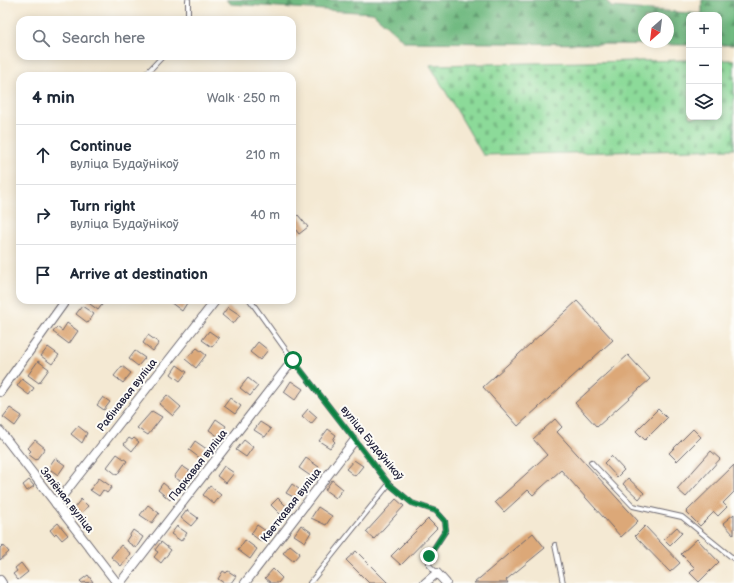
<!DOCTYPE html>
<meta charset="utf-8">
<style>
:root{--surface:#fff;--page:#f6f6f7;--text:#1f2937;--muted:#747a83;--line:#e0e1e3}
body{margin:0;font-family:"Balsamiq Sans",sans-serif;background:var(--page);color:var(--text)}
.controls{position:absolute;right:12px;top:12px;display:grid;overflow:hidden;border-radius:8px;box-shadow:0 2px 10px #0003}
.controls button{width:36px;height:36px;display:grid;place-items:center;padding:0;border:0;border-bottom:1px solid var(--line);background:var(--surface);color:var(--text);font:20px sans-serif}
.compass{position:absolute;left:638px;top:12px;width:36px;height:36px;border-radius:50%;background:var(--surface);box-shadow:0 2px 10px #0003;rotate:208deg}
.stop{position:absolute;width:12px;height:12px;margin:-9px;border:3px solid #0b8043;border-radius:50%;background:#fff}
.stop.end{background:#0b8043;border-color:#fff;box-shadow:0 1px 4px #0008}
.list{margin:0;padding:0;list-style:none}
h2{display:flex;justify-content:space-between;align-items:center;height:52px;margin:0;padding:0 16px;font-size:17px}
h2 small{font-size:13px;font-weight:400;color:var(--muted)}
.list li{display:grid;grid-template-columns:26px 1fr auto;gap:12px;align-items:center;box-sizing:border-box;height:60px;padding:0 16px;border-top:1px solid var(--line)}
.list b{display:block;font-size:15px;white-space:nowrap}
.list p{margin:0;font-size:13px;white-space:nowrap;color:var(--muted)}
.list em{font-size:13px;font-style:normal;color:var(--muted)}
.icon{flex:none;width:22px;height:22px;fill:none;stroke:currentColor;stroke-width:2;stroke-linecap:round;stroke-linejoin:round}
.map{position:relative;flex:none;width:734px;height:583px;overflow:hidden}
.search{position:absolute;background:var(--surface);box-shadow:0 2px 10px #0003;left:16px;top:16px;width:280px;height:44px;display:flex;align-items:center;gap:10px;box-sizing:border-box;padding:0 14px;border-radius:12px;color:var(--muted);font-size:15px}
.panel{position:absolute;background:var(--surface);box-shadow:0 2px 10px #0003;left:16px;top:72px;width:280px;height:232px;border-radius:12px}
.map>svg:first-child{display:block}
</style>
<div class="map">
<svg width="734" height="583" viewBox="0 0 734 583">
<defs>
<pattern id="forest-firs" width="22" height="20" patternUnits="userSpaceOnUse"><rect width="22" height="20" fill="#71ba81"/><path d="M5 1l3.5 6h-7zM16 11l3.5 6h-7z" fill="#5c976b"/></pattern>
<pattern id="cemetery-stones" width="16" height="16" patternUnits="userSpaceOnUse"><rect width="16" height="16" fill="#8cda99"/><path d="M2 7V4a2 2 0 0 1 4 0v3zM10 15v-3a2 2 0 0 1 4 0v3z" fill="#78bb85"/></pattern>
</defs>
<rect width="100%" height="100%" fill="#fdfcf7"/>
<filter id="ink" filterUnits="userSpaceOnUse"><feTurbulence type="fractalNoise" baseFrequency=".025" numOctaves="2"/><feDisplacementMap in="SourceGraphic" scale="8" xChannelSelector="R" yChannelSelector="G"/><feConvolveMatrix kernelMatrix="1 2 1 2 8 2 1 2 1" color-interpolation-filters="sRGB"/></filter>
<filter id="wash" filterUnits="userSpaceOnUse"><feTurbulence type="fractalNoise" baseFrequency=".012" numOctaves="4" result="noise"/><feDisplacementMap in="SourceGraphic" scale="16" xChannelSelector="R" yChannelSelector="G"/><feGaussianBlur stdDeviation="0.9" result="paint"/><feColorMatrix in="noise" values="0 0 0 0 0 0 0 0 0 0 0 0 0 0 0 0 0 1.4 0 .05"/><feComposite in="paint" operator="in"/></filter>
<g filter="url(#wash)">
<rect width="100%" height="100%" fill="#f4e9d3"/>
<path fill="url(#forest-firs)" stroke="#4a6e5e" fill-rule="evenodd" d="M226,0H606L611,7L702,14V0H734V45H719V15H689V45L405,42L373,13L231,4ZM644,18H668V42H644Z"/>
<polygon fill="url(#cemetery-stones)" stroke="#577e6a" points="689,60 689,117 719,117 719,60 734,60 734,149 483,155 430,65"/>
<g id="blocks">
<g fill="#dca878">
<polygon points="298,215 308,227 299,234 292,225 292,220"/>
<polygon points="87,300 101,300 104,302 98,310 86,301"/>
<polygon points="172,300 183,300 187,303 182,311 170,302"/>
<polygon points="577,301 613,340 518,426 483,387"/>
<polygon points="82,306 94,314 88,323 76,314"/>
<polygon points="228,307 240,315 233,324 222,315"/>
<polygon points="67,323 78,331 69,344 53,332 57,327 62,331"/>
<polygon points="209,331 219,338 212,347 202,340"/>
<polygon points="148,335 159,343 153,351 143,343"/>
<polygon points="258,342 268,350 260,360 250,352"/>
<polygon points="48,347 59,355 52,364 41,356"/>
<polygon points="197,348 206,355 196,368 185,359"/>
<polygon points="135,351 145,358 138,366 129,359"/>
<polygon points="628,355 650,379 597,427 575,403"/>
<polygon points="38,361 49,369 39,383 28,375"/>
<polygon points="177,365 187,372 180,381 171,374"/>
<polygon points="122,366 131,373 123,383 114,376"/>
<polygon points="248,378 258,386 250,396 240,388"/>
<polygon points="22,379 34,388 29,395 17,386"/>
<polygon points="291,381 303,389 295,400 284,392"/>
<polygon points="167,395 181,407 173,416 159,404"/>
<polygon points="103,397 110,402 104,410 97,405"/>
<polygon points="230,398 241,406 235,414 224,406"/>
<polygon points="10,408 22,416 15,426 3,417"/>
<polygon points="308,409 317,417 311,424 302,416"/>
<polygon points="658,409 667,418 645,440 636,431"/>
<polygon points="152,411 162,417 148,435 137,428"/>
<polygon points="216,419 226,426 219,437 209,430"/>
<polygon points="555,419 562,427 557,432 638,521 621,537 561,470 533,495 528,490 504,512 495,502 547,455 533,439"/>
<polygon points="260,422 271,429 265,437 254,430"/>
<polygon points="78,426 87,433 82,443 71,434"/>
<polygon points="328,429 336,435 333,440 335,442 330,448 319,441"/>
<polygon points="693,429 701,437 677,461 669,453"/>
<polygon points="129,438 132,440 134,438 139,442 132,451 124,444"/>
<polygon points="35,440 45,448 36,460 28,454 31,451 28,448"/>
<polygon points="244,440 253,447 246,457 236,450"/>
<polygon points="195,441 208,450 201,459 189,450"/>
<polygon points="711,451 720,459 686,497 677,489"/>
<polygon points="117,454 127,461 117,475 107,467"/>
<polygon points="611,456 624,470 617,477 604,463"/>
<polygon points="55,458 65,465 58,475 48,468"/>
<polygon points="306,458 319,467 312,477 299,468"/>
<polygon points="354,460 363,466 355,476 346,469"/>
<polygon points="734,465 734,492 723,503 727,507 718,516 714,512 700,526 686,512"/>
<polygon points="182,466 193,473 185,484 174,477"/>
<polygon points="224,466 234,473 226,483 217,476"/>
<polygon points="99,478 112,487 107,493 103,490 99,496 90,490"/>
<polygon points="628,478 644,493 639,499 623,484"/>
<polygon points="29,480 34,486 27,491 23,485"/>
<polygon points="332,480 343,489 336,498 325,490"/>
<polygon points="163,483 175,493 170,500 158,490"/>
<polygon points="292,484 303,492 301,495 298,494 295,498 286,493"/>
<polygon points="210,486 221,495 214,504 203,495"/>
<polygon points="278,498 287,507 280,514 271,505"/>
<polygon points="81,499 88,506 81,514 74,508"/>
<polygon points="396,499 404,506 374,539 366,532"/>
<polygon points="148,505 159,513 152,523 140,515"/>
<polygon points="318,507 332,516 326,525 311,518"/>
<polygon points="187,510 198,518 191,526 181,518"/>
<polygon points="734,514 734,535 723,523"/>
<polygon points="428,519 437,528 401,565 391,556"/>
<polygon points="58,523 68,535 62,540 56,533 54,535 50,530"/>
<polygon points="257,525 269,533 262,542 251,534"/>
<polygon points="301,525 311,532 305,542 294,535"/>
<polygon points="177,526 187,533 181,541 171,534"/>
<polygon points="645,526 680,563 670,572 635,536"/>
<polygon points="677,527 682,533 670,545 664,539"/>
<polygon points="133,530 143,537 136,548 126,541"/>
<polygon points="533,533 545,548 506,580 508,583 474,583"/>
<polygon points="697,539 719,562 699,582 690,573 695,568 681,554"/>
<polygon points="245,540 257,549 250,559 238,550"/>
<polygon points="161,542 171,550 161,563 154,557 158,552 155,550"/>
<polygon points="3,545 9,552 0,560 0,548"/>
<polygon points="121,545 131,554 121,566 111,557"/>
<polygon points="290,545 300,553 293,561 283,553"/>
<polygon points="356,551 388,583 369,583 346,560"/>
<polygon points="21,563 28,572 18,580 13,574 17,571 15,568"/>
<polygon points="273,569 282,578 278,583 271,583 265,578"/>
<polygon points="223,571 226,573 228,571 236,576 231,583 224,583 218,579"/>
<polygon points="88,575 93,582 82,583 80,581"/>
</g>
</g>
</g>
<g filter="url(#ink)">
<use href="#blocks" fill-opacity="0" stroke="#6c6870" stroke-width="1"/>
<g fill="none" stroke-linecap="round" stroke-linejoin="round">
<defs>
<g id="lane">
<polyline points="188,0 188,20"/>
<polyline points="144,76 163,56"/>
<polyline points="250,300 293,360 389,484 412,503 436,511 445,521 446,530 429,556 429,565 437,573"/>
<polyline points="591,462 633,506 682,517 734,559"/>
<polyline points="555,545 563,583"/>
<polyline points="310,583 389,484"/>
</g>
<g id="street">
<polyline points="0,392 66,300"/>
<polyline points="0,431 117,583"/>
<polyline points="56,504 216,300"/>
<polyline points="0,580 2,583"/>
<polyline points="120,583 293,360"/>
<polyline points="245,583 354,441"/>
<polyline points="425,583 437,573 446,583"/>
</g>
</defs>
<use href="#lane" stroke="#6c6870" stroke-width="6"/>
<use href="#street" stroke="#6c6870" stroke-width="10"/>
<use href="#lane" stroke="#fff" stroke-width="4"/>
<use href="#street" stroke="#fff" stroke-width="8"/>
</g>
</g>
<g fill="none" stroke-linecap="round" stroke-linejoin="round" filter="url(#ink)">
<polyline stroke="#0b8043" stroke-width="5" points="293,360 389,484 412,503 436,511 445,521 446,530 429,556"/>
</g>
<g text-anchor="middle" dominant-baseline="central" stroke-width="4" stroke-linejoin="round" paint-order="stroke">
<g font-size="11" fill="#22223b" stroke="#fdfcf7">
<text transform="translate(127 395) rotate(-52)">Рабінавая вуліца</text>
<text transform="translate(372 443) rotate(51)">вуліца Будаўнікоў</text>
<text transform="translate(198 465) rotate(-52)">Паркавая вуліца</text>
<text transform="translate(67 500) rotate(52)">Зялёная вуліца</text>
<text transform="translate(291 505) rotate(-52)">Кветкавая вуліца</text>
</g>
</g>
</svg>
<div class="controls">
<button>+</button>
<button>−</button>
<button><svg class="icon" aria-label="layers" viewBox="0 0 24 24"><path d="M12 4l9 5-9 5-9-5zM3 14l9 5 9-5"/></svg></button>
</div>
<svg class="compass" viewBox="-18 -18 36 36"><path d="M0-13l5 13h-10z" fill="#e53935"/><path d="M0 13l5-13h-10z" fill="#747a83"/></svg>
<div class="stop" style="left:293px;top:360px"></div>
<div class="stop end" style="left:429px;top:556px"></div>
<div class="search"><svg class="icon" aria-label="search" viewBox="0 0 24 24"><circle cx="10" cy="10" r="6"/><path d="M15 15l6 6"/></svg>Search here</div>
<section class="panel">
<h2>4 min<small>Walk · 250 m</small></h2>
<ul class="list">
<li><svg class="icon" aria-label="ahead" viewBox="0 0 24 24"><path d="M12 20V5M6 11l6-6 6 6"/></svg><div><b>Continue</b><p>вуліца Будаўнікоў</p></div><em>210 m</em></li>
<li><svg class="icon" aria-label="right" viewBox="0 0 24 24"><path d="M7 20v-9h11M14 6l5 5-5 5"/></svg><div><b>Turn right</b><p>вуліца Будаўнікоў</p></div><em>40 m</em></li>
<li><svg class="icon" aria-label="arrive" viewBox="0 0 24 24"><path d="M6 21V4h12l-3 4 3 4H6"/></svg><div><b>Arrive at destination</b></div></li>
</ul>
</section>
</div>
